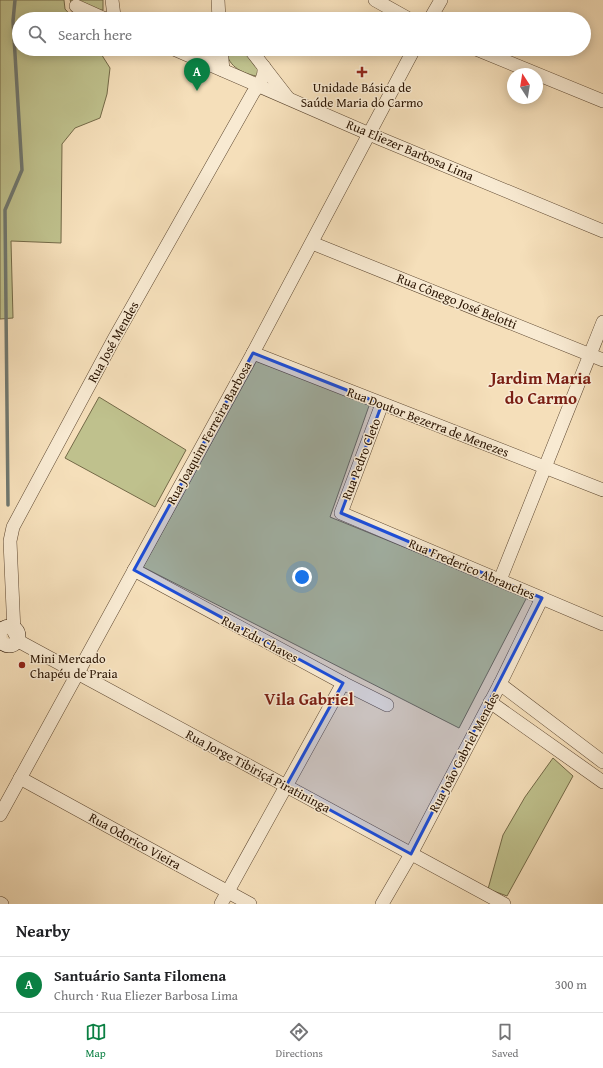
<!DOCTYPE html>
<meta charset="utf-8">
<style>
:root{--surface:#fff;--page:#f6f6f6;--text:#202124;--muted:#757577;--line:#e0e0e0;--accent:#0b8043}
body{margin:0;font-family:"Gentium Book Plus",serif;background:var(--page);color:var(--text)}
.compass{position:absolute;left:507px;top:68px;width:36px;height:36px;border-radius:50%;background:var(--surface);box-shadow:0 2px 10px #0003;rotate:348deg}
.you{position:absolute;left:302px;top:577px;width:14px;height:14px;margin:-10px;border:3px solid #fff;border-radius:50%;background:#1a73e8;box-shadow:0 0 0 6px #1a73e833}
.badge{display:grid;place-items:center;width:26px;height:26px;border-radius:50%;background:var(--accent);color:#fff;font-size:13px;font-weight:700}
.pin{position:absolute;translate:-50% -33px;filter:drop-shadow(0 1px 2px #0008)}
.pin::after{content:'';position:absolute;top:21px;width:14px;height:12px;background:inherit;clip-path:polygon(0 0,100% 0,50% 100%)}
.list{margin:0;padding:0;list-style:none}
h2{display:flex;justify-content:space-between;align-items:center;height:52px;margin:0;padding:0 16px;font-size:17px}
h2 small{font-size:13px;font-weight:400;color:var(--muted)}
.list li{display:grid;grid-template-columns:26px 1fr auto;gap:12px;align-items:center;box-sizing:border-box;height:56px;padding:0 16px;border-top:1px solid var(--line)}
.list b{display:block;font-size:15px;white-space:nowrap}
.list p{margin:0;font-size:13px;white-space:nowrap;color:var(--muted)}
.list em{font-size:13px;font-style:normal;color:var(--muted)}
.icon{flex:none;width:22px;height:22px;fill:none;stroke:currentColor;stroke-width:2;stroke-linecap:round;stroke-linejoin:round}
.map{position:relative;flex:none;width:603px;height:904px;overflow:hidden}
.search{position:absolute;background:var(--surface);box-shadow:0 2px 10px #0003;left:12px;right:12px;top:12px;height:44px;display:flex;align-items:center;gap:10px;box-sizing:border-box;padding:0 14px;border-radius:22px;color:var(--muted);font-size:15px}
.sheet{height:108px;background:var(--surface)}
nav{display:flex;justify-content:space-around;align-items:center;box-sizing:border-box;height:56px;border-top:1px solid var(--line);background:var(--surface);font-size:11px;color:var(--muted)}
nav a{display:grid;justify-items:center;gap:2px}
nav .on{color:var(--accent)}
.map>svg:first-child{display:block}
</style>
<div class="map">
<svg width="603" height="904" viewBox="0 0 603 904">
<rect width="100%" height="100%" fill="#f5dfba"/>
<filter id="stains"><feTurbulence type="fractalNoise" baseFrequency=".005" numOctaves="4"/><feColorMatrix values="0 0 0 0 .2 0 0 0 0 .09 0 0 0 0 .02 0 0 0 .5 -.17"/></filter>
<radialGradient id="worn" r=".72"><stop offset=".6" stop-color="#630" stop-opacity="0"/><stop offset="1" stop-color="#630" stop-opacity=".3"/></radialGradient>
<g fill="#bfc18d" stroke="#746a48">
<polygon points="0,0 64,0 65,9 74,19 19,19 19,49 98,49 110,68 107,94 100,118 75,128 62,144 61,243 11,241 13,318 0,319"/>
<polygon points="70,0 103,0 103,10 96,11 71,2"/>
<path d="M227,49H245L260,66V74L256,76C241,73 226,65 227,49Z"/>
<polygon points="257,360 370,403 330,517 527,597 459,728 143,567"/>
<polygon points="99,397 186,450 155,507 65,458"/>
<polygon points="553,758 573,776 507,896 488,889 503,835 525,797"/>
</g>
<g fill="none" stroke-linecap="round" stroke-linejoin="round">
<polyline stroke="#707870" stroke-width="3.5" points="8,505 5,210 22,170 13,21 15,0"/>
<defs>
<g id="street">
<polyline points="112,0 114,16 116,19"/>
<polyline points="218,0 219,19"/>
<polyline points="375,0 409,19"/>
<polyline points="76,6 105,19"/>
<polyline points="430,19 441,0"/>
<polyline points="174,49 381,139 603,231"/>
<polyline points="221,49 223,70"/>
<polyline points="250,49 288,98"/>
<polyline points="476,49 603,101"/>
<polyline points="205,62 210,57 211,49"/>
<polyline points="312,243 603,360"/>
<polyline points="253,353 603,490"/>
<polyline points="382,404 341,513 603,624"/>
<polyline points="134,570 343,683 387,705"/>
<polyline points="500,580 603,322"/>
<path d="M14,632L10,541L13,527L114,339L253,93C259,84 265,78 264,67"/>
<polyline points="15,634 17,638 22,643 504,904"/>
<polyline points="500,684 603,762"/>
<polyline points="490,702 603,782"/>
<polyline points="20,778 250,904"/>
<polyline points="0,815 253,353 414,49"/>
<polyline points="0,903 2,904"/>
<polyline points="221,904 343,683"/>
<polyline points="382,904 411,854 500,684 542,598"/>
</g>
<circle id="secondary" cx="9" cy="636" r="7"/>
</defs>
<use href="#street" stroke="#5d4730" stroke-width="14"/>
<use href="#secondary" stroke="#2a1402" stroke-width="20"/>
<use href="#street" stroke="#f8ead2" stroke-width="13"/>
<use href="#secondary" stroke="#f8ead2" stroke-width="19"/>
</g>
<path fill="#1d4ed8" fill-opacity="0.2" stroke="#1d4ed8" stroke-width="3" stroke-linejoin="round" d="M253,353L382,404L341,513L542,598L411,854L286,786L343,683L134,570Z"/>
<g fill="#8f2418" stroke="#f8ead2" stroke-width="1.5">
<path d="M360 66h4v4h4v4h-4v4h-4v-4h-4v-4h4z"/>
<circle cx="22" cy="665" r="4"/>
</g>
<g text-anchor="middle" dominant-baseline="central" stroke-width="3" stroke-linejoin="round" paint-order="stroke">
<g font-size="13" fill="#2a1402" stroke="#f8ead2">
<text x="362" y="87">Unidade Básica de<tspan x="362" dy="15">Saúde Maria do Carmo</tspan></text>
<text x="30" y="658" text-anchor="start">Mini Mercado<tspan x="30" dy="15">Chapéu de Praia</tspan></text>
</g>
<g font-size="13" fill="#2a1402" stroke="#f8ead2">
<text transform="translate(410 150) rotate(23)">Rua Eliezer Barbosa Lima</text>
<text transform="translate(457 301) rotate(22)">Rua Cônego José Belotti</text>
<text transform="translate(113 342) rotate(-61)">Rua José Mendes</text>
<text transform="translate(428 422) rotate(21)">Rua Doutor Bezerra de Menezes</text>
<text transform="translate(209 433) rotate(-61)">Rua Joaquim Ferreira Barbosa</text>
<text transform="translate(361 459) rotate(-69)">Rua Pedro Cleto</text>
<text transform="translate(472 569) rotate(23)">Rua Frederico Abranches</text>
<text transform="translate(260 639) rotate(28)">Rua Edu Chaves</text>
<text transform="translate(464 752) rotate(-62)">Rua João Gabriel Mendes</text>
<text transform="translate(258 771) rotate(28)">Rua Jorge Tibiriçá Piratininga</text>
<text transform="translate(135 841) rotate(29)">Rua Odorico Vieira</text>
</g>
<g font-size="17" font-weight="bold" fill="#7a1f14" stroke="#f8ead2">
<text x="541" y="377">Jardim Maria<tspan x="541" dy="20">do Carmo</tspan></text>
<text x="309" y="698">Vila Gabriel</text>
</g>
</g>
<rect width="100%" height="100%" filter="url(#stains)"/>
<rect width="100%" height="100%" fill="url(#worn)"/>
</svg>
<svg class="compass" viewBox="-18 -18 36 36"><path d="M0-13l5 13h-10z" fill="#e53935"/><path d="M0 13l5-13h-10z" fill="#757577"/></svg>
<div class="you"></div>
<div class="pin badge" style="left:197px;top:91px">A</div>
<div class="search"><svg class="icon" aria-label="search" viewBox="0 0 24 24"><circle cx="10" cy="10" r="6"/><path d="M15 15l6 6"/></svg>Search here</div>
</div>
<section class="sheet">
<h2>Nearby<small></small></h2>
<ul class="list">
<li><span class="badge">A</span><div><b>Santuário Santa Filomena</b><p>Church · Rua Eliezer Barbosa Lima</p></div><em>300 m</em></li>
</ul>
</section>
<nav>
<a class="on"><svg class="icon" aria-label="map" viewBox="0 0 24 24"><path d="M3 6l6-2 6 2 6-2v14l-6 2-6-2-6 2zM9 4v14M15 6v14"/></svg>Map</a>
<a><svg class="icon" aria-label="directions" viewBox="0 0 24 24"><path d="M12 3l9 9-9 9-9-9zM9 14v-3h6M13 9l2 2-2 2"/></svg>Directions</a>
<a><svg class="icon" aria-label="saved" viewBox="0 0 24 24"><path d="M7 4h10v16l-5-4-5 4z"/></svg>Saved</a>
</nav>
